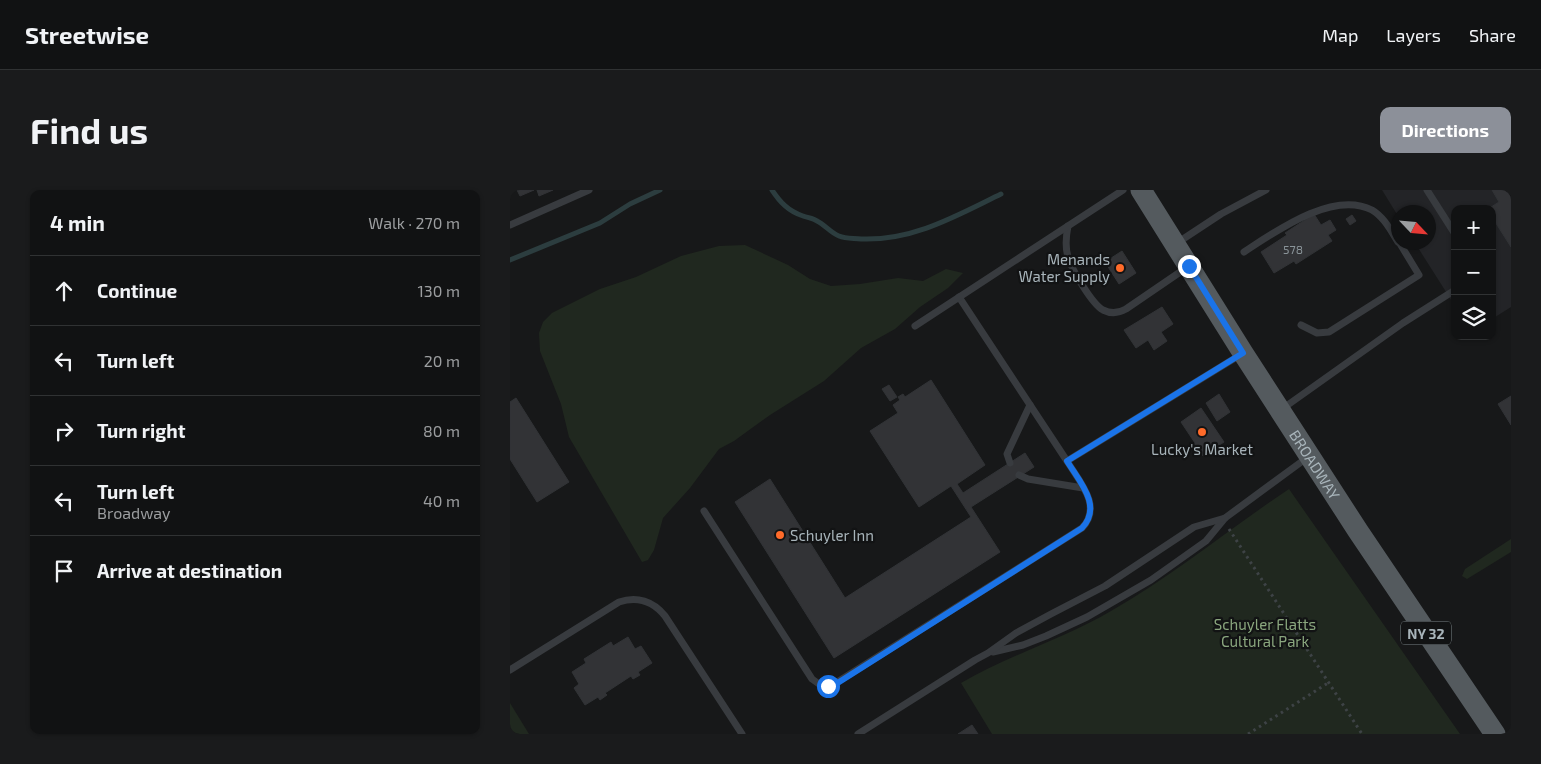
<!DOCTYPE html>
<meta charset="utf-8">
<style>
:root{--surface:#111213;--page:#1a1b1c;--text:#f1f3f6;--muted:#9c9ea0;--line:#303233;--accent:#8c9099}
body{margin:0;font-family:"Exo 2",sans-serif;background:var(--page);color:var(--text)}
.controls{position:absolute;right:15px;top:15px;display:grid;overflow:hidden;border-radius:10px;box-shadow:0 1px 4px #0004}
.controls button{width:45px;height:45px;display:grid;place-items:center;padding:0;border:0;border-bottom:1px solid var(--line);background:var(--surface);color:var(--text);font:25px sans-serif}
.compass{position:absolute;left:881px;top:15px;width:45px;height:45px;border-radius:50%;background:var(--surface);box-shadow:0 1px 4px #0004;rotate:116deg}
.stop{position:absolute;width:15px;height:15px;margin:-11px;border:4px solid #1a73e8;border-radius:50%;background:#fff}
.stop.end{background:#1a73e8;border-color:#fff;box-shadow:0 1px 5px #0008}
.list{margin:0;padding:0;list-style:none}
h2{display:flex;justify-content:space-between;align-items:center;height:65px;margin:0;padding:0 20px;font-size:21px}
h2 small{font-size:16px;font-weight:400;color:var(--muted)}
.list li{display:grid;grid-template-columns:32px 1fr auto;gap:15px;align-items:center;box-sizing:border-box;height:70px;padding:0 20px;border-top:1px solid var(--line)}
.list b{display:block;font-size:19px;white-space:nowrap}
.list p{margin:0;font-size:16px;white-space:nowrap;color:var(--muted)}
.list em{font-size:16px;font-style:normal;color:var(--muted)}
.icon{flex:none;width:28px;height:28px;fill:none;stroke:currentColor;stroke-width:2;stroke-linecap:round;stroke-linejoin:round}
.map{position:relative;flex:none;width:1001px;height:544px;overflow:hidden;border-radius:10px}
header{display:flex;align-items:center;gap:30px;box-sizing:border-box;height:70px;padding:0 25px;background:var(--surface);border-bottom:1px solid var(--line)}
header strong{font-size:24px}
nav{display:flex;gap:28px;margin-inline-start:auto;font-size:18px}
.intro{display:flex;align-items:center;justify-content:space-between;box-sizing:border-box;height:120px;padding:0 30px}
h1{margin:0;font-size:35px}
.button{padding:12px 22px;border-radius:10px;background:var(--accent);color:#fff;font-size:18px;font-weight:700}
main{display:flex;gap:30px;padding:0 30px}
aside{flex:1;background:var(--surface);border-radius:10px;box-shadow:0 1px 4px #0004}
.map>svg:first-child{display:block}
</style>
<header>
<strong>Streetwise</strong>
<nav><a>Map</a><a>Layers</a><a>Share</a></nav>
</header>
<div class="intro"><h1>Find us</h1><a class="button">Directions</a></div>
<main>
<aside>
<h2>4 min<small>Walk · 270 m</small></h2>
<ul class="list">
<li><svg class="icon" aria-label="ahead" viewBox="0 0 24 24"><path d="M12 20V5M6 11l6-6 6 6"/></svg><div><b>Continue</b></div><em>130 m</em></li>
<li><svg class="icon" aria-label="left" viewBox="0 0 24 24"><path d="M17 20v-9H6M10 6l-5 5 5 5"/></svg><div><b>Turn left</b></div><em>20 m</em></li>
<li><svg class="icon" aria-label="right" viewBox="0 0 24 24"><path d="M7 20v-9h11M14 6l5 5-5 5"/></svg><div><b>Turn right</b></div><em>80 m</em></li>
<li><svg class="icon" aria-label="left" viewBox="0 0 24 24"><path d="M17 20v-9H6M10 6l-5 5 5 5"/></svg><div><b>Turn left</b><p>Broadway</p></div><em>40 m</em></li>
<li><svg class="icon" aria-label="arrive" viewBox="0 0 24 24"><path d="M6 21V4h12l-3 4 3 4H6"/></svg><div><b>Arrive at destination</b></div></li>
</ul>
</aside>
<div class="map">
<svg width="1001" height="544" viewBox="0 0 1001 544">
<rect width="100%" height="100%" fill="#171819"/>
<polygon fill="#232427" points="872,0 1001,0 1001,117 982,129 982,19 945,19 945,116 905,53 918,52 918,22 888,22 888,26"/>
<g fill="#20281f">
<polygon points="235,55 278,75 300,89 321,96 350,94 388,88 413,91 436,79 453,83 438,98 410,117 385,139 351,158 314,191 260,225 224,251 209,259 180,298 153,328 144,360 138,370 132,372 59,247 51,214 30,161 29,143 33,132 42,123 90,99 126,87 171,66 209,56"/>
<path d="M779,299L950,544H482L451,493C499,465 553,449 601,421C664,385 719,339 779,299Z"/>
<polygon points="1001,349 1001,362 957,389 952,386 955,379"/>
<polygon points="0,513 19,544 0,544"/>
</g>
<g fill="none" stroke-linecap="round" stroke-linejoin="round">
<g stroke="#2c3d3f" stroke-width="5">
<path d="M262,0C270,12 278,21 293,26C298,28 303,28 307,31C315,35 321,43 329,46C336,49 344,48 351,49C403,51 446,26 491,4"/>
<polyline points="0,70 90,33 120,14 150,0"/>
</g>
</g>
<g fill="#323336" stroke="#313336">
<polygon points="7,0 24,0 10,6"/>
<polygon points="27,0 43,0 29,6"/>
<polygon points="982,0 1001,0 1001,57 982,27 982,19 978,19 989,12"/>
<polygon points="804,24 811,35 820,30 826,40 818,45 822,51 786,74 784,71 764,83 751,62 777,45 775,43"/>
<polygon points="842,25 846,31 840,35 836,29"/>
<polygon points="612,61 626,83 609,94 595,72"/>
<polygon points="652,117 663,134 651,142 657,151 644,160 638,150 626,158 614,140"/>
<polygon points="421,190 475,275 447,294 453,303 515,263 524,277 461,317 490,362 324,468 225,312 260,289 335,408 461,327 441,296 409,317 360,241 388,223 383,215 390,210 388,207 393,204 395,207"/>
<polygon points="379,195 387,207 380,211 372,199"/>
<polygon points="709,204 720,222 707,231 696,213"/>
<polygon points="1001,206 1001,235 988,214"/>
<polygon points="6,208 59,292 27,312 0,269 0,212"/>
<polygon points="691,218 714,252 693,266 690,260 685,263 680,256 685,253 671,232"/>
<polygon points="118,447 125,459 131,456 142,473 128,482 130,485 123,489 121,486 95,503 97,505 90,510 88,507 75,515 64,498 69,494 62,482 76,473 74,469 101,452 103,456"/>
<polygon points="462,535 468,544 448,544"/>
</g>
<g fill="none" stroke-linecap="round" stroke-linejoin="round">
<g stroke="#3e4346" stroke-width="3" stroke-dasharray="2.5 4" stroke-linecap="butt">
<polyline points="719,339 852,544"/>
<polyline points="738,544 818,493"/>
</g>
<g stroke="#383b3f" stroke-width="7">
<polyline points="917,0 945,44"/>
<polyline points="0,35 79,0"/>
<path d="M558,36C556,46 555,57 558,67C562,80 582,114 593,120C601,124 609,123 616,119L676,78"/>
<polyline points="667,53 711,24 756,0"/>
<path d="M734,62C766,41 823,0 862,20C874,27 881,41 888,52"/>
<polyline points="449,107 557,271"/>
<polyline points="791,135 807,143 819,142 909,85 889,52"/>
<polyline points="405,136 613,0"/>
<polyline points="772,219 893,133 945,100"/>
<polyline points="500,273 497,264 520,215"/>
<polyline points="509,285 518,289 573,298"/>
<path d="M194,321L302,489L309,494L321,496L572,338C593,316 569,291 557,271L730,165"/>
<polyline points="483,462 513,455 536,446 577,427 641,390 696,351 715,328 798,267"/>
<path d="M0,480L109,412C127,406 143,411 155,426L232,544"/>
<polyline points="348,544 465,470 478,463 506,443 541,424 595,396 684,337 715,328"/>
</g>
<path stroke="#545a5e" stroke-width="21" id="s1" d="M631,0L733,163L848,341L985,544"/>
</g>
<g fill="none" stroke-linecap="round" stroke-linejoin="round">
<path stroke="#1a73e8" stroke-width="6" d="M318,496L326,494L572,338C593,316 569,291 557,271L733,163L679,76"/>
</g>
<g fill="#ff6b2a" stroke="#121314" stroke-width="2">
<circle cx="610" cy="78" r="5"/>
<circle cx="692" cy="242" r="5"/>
<circle cx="270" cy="345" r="5"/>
</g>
<g text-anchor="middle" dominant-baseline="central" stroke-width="4.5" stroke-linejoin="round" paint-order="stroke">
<g font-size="12" fill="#8a9499">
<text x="783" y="59">578</text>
</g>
<rect fill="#121314" stroke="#7b8488" stroke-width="1" x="891" y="431.5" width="50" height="23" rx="4"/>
<g font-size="14" font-weight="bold" fill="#a8b4ba">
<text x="916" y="443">NY 32</text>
</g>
<g font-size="15" fill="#a8b4ba" stroke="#121314" text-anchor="end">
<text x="600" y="69">Menands<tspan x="600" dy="17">Water Supply</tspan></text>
<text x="692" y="259" text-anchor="middle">Lucky's Market</text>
<text x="280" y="345" text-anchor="start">Schuyler Inn</text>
</g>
<g font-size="15" fill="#a8b4ba" stroke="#121314">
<text stroke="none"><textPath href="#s1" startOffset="325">BROADWAY</textPath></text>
</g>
<g font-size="15" fill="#8aa67e" stroke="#121314">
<text x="755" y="434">Schuyler Flatts<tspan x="755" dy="17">Cultural Park</tspan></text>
</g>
</g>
</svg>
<div class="controls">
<button>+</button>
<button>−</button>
<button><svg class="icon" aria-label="layers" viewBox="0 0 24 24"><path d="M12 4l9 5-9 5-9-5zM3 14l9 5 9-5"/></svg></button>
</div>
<svg class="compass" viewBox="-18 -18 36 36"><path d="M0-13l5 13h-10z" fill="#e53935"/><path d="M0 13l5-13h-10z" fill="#9c9ea0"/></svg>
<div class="stop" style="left:318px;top:496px"></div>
<div class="stop end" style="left:679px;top:76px"></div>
</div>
</main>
